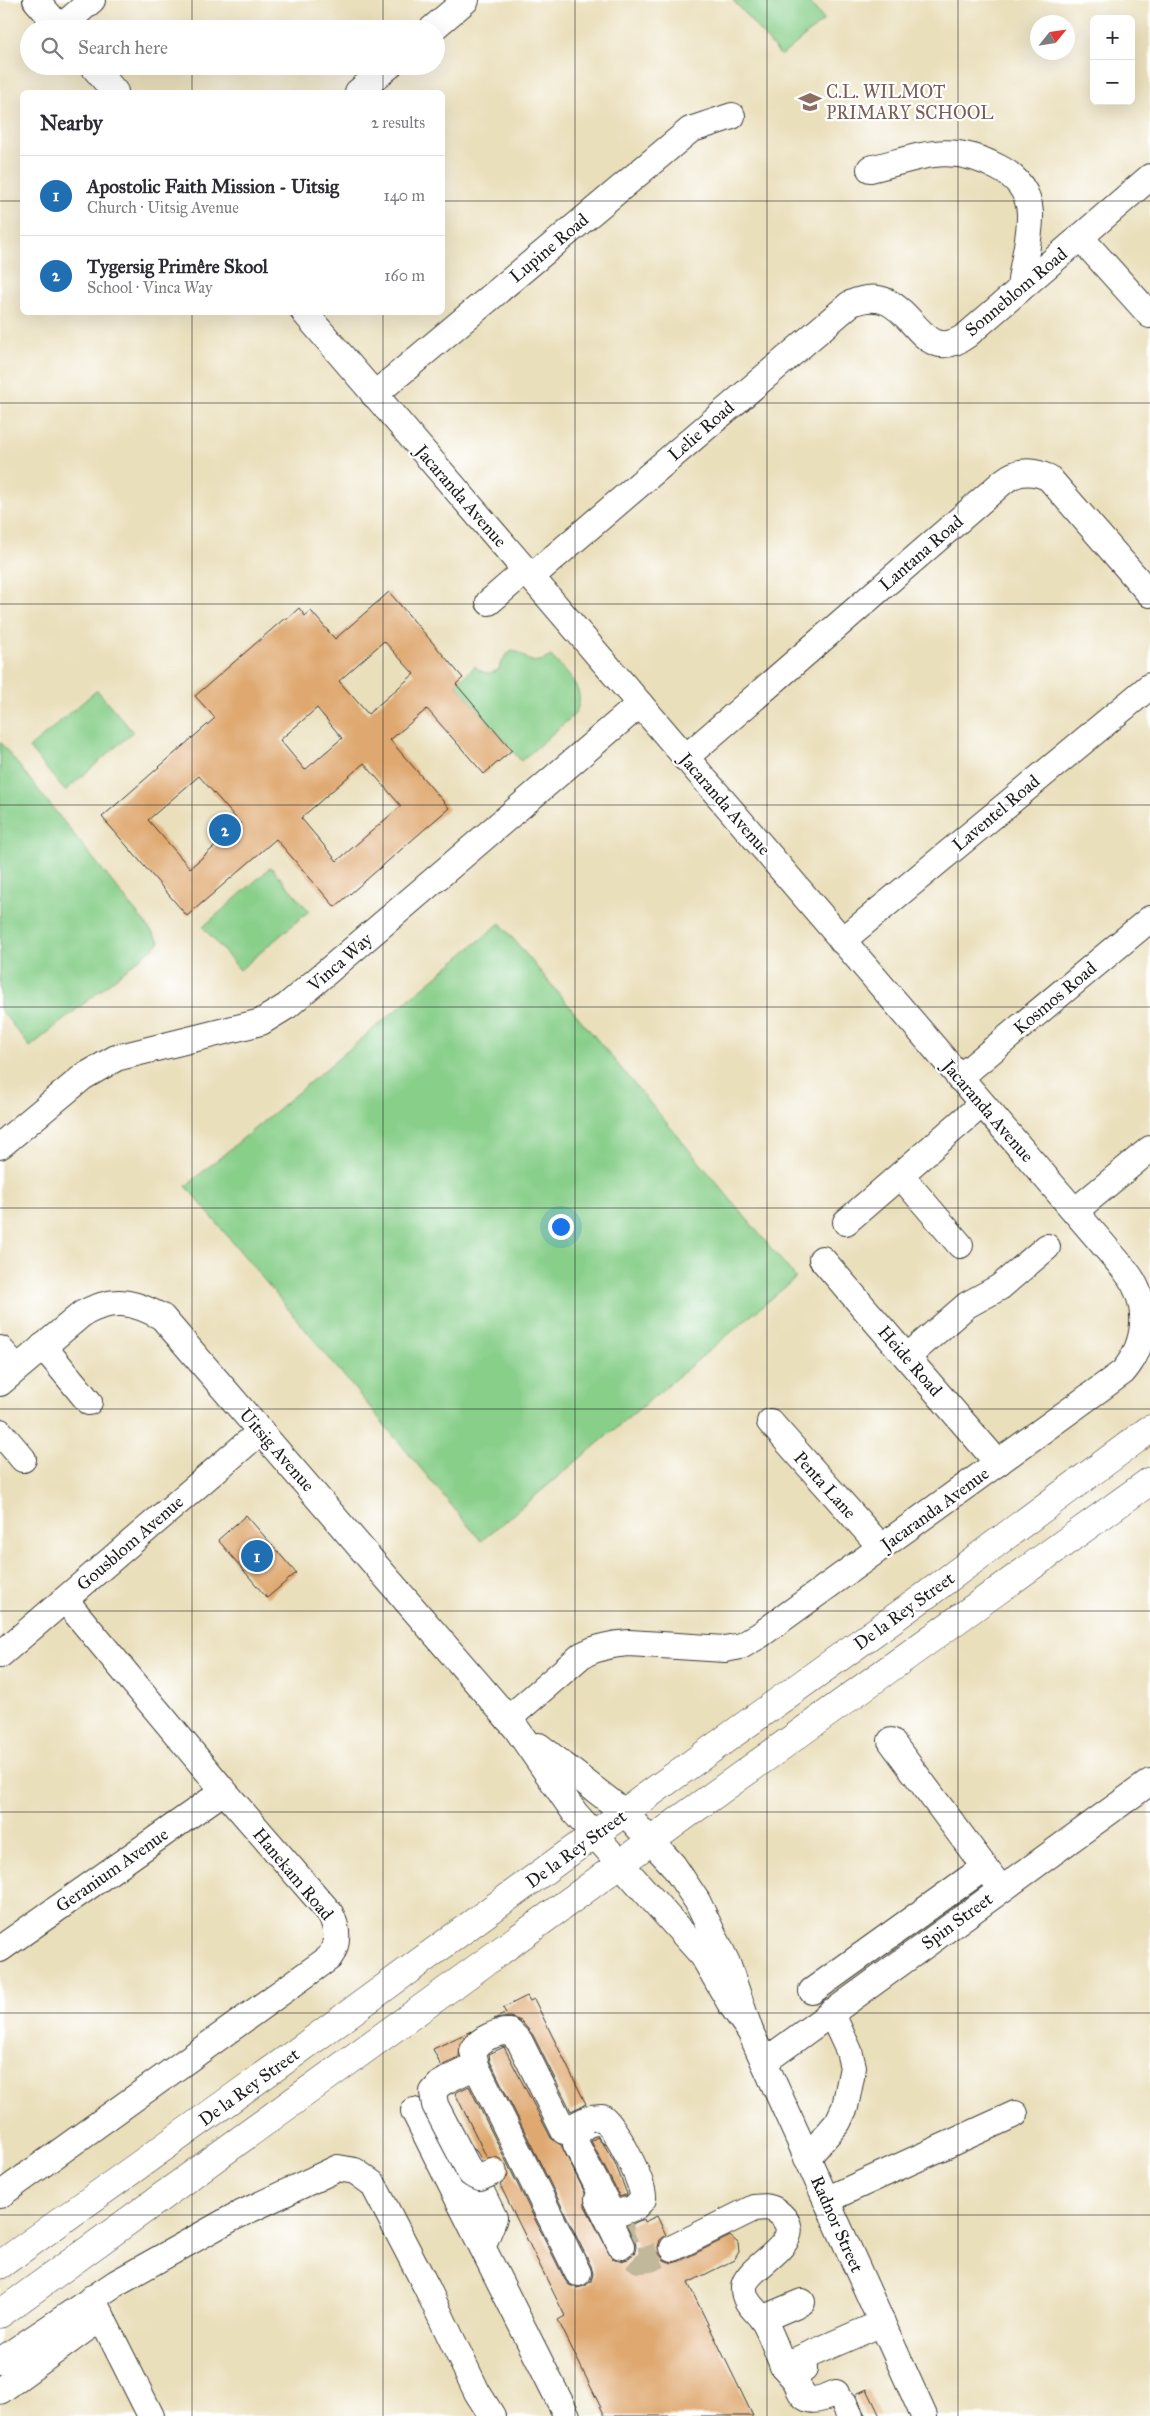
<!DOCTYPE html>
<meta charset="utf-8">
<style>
:root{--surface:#fff;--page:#f2f2f3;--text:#2b2b33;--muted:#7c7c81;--line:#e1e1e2;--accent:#1f6fb2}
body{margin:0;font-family:"IM FELL Great Primer",serif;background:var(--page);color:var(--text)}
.controls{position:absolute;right:15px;top:15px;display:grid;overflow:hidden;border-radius:8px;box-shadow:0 5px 20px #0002}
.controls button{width:45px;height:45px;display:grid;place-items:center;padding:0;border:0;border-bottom:1px solid var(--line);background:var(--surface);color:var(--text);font:25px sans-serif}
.compass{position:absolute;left:1030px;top:15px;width:45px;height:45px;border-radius:50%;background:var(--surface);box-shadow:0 5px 20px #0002;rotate:60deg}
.you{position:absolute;left:560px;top:1226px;width:18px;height:18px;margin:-12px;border:4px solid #fff;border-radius:50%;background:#1a73e8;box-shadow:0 0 0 8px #1a73e833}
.badge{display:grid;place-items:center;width:32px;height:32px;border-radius:50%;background:var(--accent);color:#fff;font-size:16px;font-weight:700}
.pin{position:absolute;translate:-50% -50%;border:2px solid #fff;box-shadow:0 1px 5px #0006}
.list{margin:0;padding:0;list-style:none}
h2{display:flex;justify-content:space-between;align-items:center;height:65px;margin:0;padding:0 20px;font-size:21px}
h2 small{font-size:16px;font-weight:400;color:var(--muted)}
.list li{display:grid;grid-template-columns:32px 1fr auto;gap:15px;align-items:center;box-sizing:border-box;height:80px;padding:0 20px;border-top:1px solid var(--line)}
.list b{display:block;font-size:19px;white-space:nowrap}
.list p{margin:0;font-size:16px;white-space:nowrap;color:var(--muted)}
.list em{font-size:16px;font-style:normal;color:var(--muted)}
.icon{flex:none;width:28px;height:28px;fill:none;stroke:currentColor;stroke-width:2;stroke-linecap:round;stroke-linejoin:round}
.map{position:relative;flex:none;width:1150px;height:2416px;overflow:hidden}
.search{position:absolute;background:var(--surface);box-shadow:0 5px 20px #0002;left:20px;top:20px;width:425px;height:55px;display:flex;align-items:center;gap:12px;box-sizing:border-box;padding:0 18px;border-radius:28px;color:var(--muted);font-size:19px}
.panel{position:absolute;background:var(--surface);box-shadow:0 5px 20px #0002;left:20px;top:90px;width:425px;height:225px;border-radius:8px}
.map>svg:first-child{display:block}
</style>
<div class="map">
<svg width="1150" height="2416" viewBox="0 0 1150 2416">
<rect width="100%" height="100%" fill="#fff"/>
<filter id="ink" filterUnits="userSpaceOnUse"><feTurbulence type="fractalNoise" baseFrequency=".02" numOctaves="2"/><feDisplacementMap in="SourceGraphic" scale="10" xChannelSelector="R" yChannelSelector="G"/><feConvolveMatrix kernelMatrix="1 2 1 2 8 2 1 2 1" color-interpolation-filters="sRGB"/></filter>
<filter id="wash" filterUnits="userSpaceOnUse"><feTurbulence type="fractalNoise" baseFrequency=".0096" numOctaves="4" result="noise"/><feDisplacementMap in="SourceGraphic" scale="20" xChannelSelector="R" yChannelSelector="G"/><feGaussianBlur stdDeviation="1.12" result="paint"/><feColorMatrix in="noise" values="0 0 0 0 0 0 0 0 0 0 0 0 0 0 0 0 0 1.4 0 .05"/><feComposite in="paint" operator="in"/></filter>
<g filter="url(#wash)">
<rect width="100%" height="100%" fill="#eadfbb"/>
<g fill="#88cf8a" stroke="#527653">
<polygon points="733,0 808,0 824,20 781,56"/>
<path d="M512,651C527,651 526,671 551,656C566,673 590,691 574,715L521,761L456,684L475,666C482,674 489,675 498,670L505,656Z"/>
<polygon points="97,690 133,732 65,791 29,748"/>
<polygon points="0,742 160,942 30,1047 0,1009"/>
<polygon points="271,867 309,911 240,970 203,927"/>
<polygon points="500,923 796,1278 481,1541 186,1186"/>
</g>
<g id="blocks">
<g fill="#dfa86f" fill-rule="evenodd">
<path d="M389,592L463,678L456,684L512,750L484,774L427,709L390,740L449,808L335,907L276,839L187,916L102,817L215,718L195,696L285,618L286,620L299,608L305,616L311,611L335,639ZM384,641L414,674L368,714L339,681ZM317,708L342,738L305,770L280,740ZM364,763L401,806L337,861L301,818ZM199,776L241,824L190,868L148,820Z"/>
<polygon points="246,1515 296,1573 267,1598 218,1540"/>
<polygon points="527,1996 530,2001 534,1999 586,2104 571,2111 533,2035 521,2021 510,2017 494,2019 506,2013 503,2008"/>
<polygon points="471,2031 460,2043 459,2058 441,2066 433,2049"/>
<polygon points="504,2047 551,2138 561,2145 585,2193 585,2206 612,2258 620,2261 628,2259 634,2254 636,2247 635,2240 628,2226 643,2219 644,2222 657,2216 666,2235 660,2240 658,2247 659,2254 664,2260 672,2263 680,2261 730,2236 738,2243 739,2252 734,2260 688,2283 753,2416 605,2416 558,2320 565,2316 500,2185 505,2181 508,2174 506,2165 502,2160 495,2157 487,2158 455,2093 469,2086 565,2280 569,2285 577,2288 585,2286 591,2281 593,2274 591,2266 490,2061 489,2054"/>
<polygon points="597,2137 605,2146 615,2163 627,2194 620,2197 591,2141"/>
<polygon points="867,2389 880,2416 865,2416 856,2394"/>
</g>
</g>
</g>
<g filter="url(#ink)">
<use href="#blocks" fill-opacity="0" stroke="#3b3934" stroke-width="1"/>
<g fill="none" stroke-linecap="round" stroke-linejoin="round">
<path stroke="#c1b89b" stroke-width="26" stroke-dasharray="26 13" stroke-linecap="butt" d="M621,2222C619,2234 628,2254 639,2260L650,2259L673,2248"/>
<defs>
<g id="minor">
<polyline points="36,0 61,29"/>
<polyline points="60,28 92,0"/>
<polyline points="432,29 466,0"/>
<polyline points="93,66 115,92"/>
<polyline points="358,92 389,66"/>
<path d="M870,169C921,157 949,141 999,168C1017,177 1029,193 1030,213C1031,239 1022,263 1020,289"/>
<polyline points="1080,237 1150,315"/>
<path d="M304,312L1125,1270C1150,1301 1149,1341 1123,1372L760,1635L741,1646L725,1649L629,1643C612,1644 597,1647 582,1655L508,1719"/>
<polyline points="374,395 690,130 732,116"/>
<path d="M531,577L850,304C914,275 914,374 967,335L1150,177"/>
<polyline points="489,602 525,571"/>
<path d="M685,758L1004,481C1018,470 1033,470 1049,478L1150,594"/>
<polyline points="842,941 1150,686"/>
<polyline points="959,1078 1150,919"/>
<polyline points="0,1146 83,1077 116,1058 261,1022 287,1006 640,704"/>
<polyline points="901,1176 960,1245"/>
<polyline points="1075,1211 1150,1149"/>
<polyline points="846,1222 982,1104"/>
<polyline points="822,1259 998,1463"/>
<polyline points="43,1346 89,1402"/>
<polyline points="0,1349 17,1368"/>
<polyline points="907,1357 967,1305 1000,1287 1047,1247"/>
<path d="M0,1383L82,1314C113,1297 132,1301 162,1317L516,1728L575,1813L703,1956L730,2003L750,2031"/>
<polyline points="770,1422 881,1547"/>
<polyline points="0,1432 23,1459"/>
<polyline points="0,1655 261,1431"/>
<polyline points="891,1741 995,1881"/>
<polyline points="539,1746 625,1813 673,1865 697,1901 727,1963 750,2031 924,2416"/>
<polyline points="0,1949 224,1791"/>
<polyline points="812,1991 985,1867"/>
<polyline points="764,2062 1150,1782"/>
<polyline points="476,2066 578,2273"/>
<path d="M447,2080L476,2066L473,2051C478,2039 498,2031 510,2032L520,2042L564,2131L588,2119"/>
<polyline points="414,2111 567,2416"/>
<path d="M611,2132L606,2124C592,2117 574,2129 576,2144L610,2210L619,2213L635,2207"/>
<polyline points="807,2158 838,2122 845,2107 853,2067 849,2051 831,2012"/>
<polyline points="466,2160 494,2218 483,2245"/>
<path d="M0,2195L329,1958C339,1944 338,1928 330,1913L224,1791L65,1600"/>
<polyline points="598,2199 621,2246"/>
<polyline points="826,2200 1015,2114"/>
<path d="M673,2248L754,2208C762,2207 769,2206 776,2211C817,2241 746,2264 744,2287C743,2302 755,2309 763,2320C771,2333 777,2351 783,2366"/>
<polyline points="92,2298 151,2416"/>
<polyline points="762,2319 802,2302"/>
<polyline points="0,2361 116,2283 232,2218 338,2168 355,2171 373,2184 427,2288 477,2392 492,2416"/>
<path d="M804,2369L799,2372L796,2379C802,2406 815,2402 836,2393"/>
<polyline points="797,2382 783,2366 882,2323"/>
<polyline points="0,2391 102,2317"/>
<polyline points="844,2403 850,2416"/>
</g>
<g id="major">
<polyline points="0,2265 291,2056 659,1787 925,1596 1150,1429"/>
<polyline points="0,2314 582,1892 682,1818 1150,1481"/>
</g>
</defs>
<use href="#minor" stroke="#3b3934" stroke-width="28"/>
<use href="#major" stroke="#3b3934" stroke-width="29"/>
<use href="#minor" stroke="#fff" stroke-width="26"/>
<use href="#major" stroke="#fff" stroke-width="28"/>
<defs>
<g id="minor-bridge">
<polyline points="447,2080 440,2084 433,2092 435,2105 471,2174 480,2178 493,2172"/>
<path d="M591,2118L602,2117C615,2126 645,2184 643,2199L635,2207"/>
</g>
</defs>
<use href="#minor-bridge" stroke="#3b3934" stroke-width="28" stroke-linecap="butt"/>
<use href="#minor-bridge" stroke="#fff" stroke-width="26"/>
</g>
</g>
<path fill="none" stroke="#1c1c1c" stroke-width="1" stroke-opacity="0.55" d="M192,0V29M383,0V29M575,0V2416M767,0V2416M958,0V2416M192,66V92M383,66V92M0,201H22M442,201H1150M192,312V2416M383,312V2416M0,403H1150M0,604H1150M0,805H1150M0,1007H1150M0,1208H1150M0,1409H1150M0,1611H1150M0,1812H1150M0,2013H1150M0,2215H1150"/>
<defs>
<symbol id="school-bare" viewBox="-9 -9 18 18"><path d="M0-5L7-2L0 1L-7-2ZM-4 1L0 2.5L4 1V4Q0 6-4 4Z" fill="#8d6e63" stroke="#fff" stroke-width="2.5" paint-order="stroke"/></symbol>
</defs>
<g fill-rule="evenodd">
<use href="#school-bare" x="794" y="86" width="32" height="32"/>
</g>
<g text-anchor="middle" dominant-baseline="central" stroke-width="4.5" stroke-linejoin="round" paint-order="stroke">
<g font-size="18" fill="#785e54" stroke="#fff" text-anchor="start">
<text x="826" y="92">C.L. WILMOT<tspan x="826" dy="21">PRIMARY SCHOOL</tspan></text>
</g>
<g font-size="18" fill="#1c1c1c" stroke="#fff">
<text transform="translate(549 248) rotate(-40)">Lupine Road</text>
<text transform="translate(1016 292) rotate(-40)">Sonneblom Road</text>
<text transform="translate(701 431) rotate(-41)">Lelie Road</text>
<text transform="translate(461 496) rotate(49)">Jacaranda Avenue</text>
<text transform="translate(921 553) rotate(-41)">Lantana Road</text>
<text transform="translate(725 804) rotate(49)">Jacaranda Avenue</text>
<text transform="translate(996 813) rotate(-40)">Laventel Road</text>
<text transform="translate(340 962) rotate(-41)">Vinca Way</text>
<text transform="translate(1055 998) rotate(-40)">Kosmos Road</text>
<text transform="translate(988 1111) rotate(49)">Jacaranda Avenue</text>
<text transform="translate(910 1361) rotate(49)">Heide Road</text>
<text transform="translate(277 1450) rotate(49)">Uitsig Avenue</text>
<text transform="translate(825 1485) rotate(48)">Penta Lane</text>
<text transform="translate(935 1509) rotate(-36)">Jacaranda Avenue</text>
<text transform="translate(130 1543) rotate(-41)">Gousblom Avenue</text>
<text transform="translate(904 1611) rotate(-36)">De la Rey Street</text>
<text transform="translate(576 1849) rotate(-36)">De la Rey Street</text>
<text transform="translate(112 1870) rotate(-35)">Geranium Avenue</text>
<text transform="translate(293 1874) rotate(50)">Hanekam Road</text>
<text transform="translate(957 1921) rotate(-36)">Spin Street</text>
<text transform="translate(249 2087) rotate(-36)">De la Rey Street</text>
<text transform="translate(837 2224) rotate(66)">Radnor Street</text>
</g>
</g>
</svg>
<div class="controls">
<button>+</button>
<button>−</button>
</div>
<svg class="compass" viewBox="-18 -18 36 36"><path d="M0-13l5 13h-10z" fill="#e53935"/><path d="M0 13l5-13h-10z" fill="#7c7c81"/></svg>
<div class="you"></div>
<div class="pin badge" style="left:257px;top:1556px">1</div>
<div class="pin badge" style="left:225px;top:830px">2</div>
<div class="search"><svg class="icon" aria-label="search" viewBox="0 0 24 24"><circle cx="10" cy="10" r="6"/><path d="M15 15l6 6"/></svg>Search here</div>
<section class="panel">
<h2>Nearby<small>2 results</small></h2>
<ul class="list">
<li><span class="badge">1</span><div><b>Apostolic Faith Mission - Uitsig</b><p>Church · Uitsig Avenue</p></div><em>140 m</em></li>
<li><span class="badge">2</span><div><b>Tygersig Primêre Skool</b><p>School · Vinca Way</p></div><em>160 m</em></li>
</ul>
</section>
</div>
